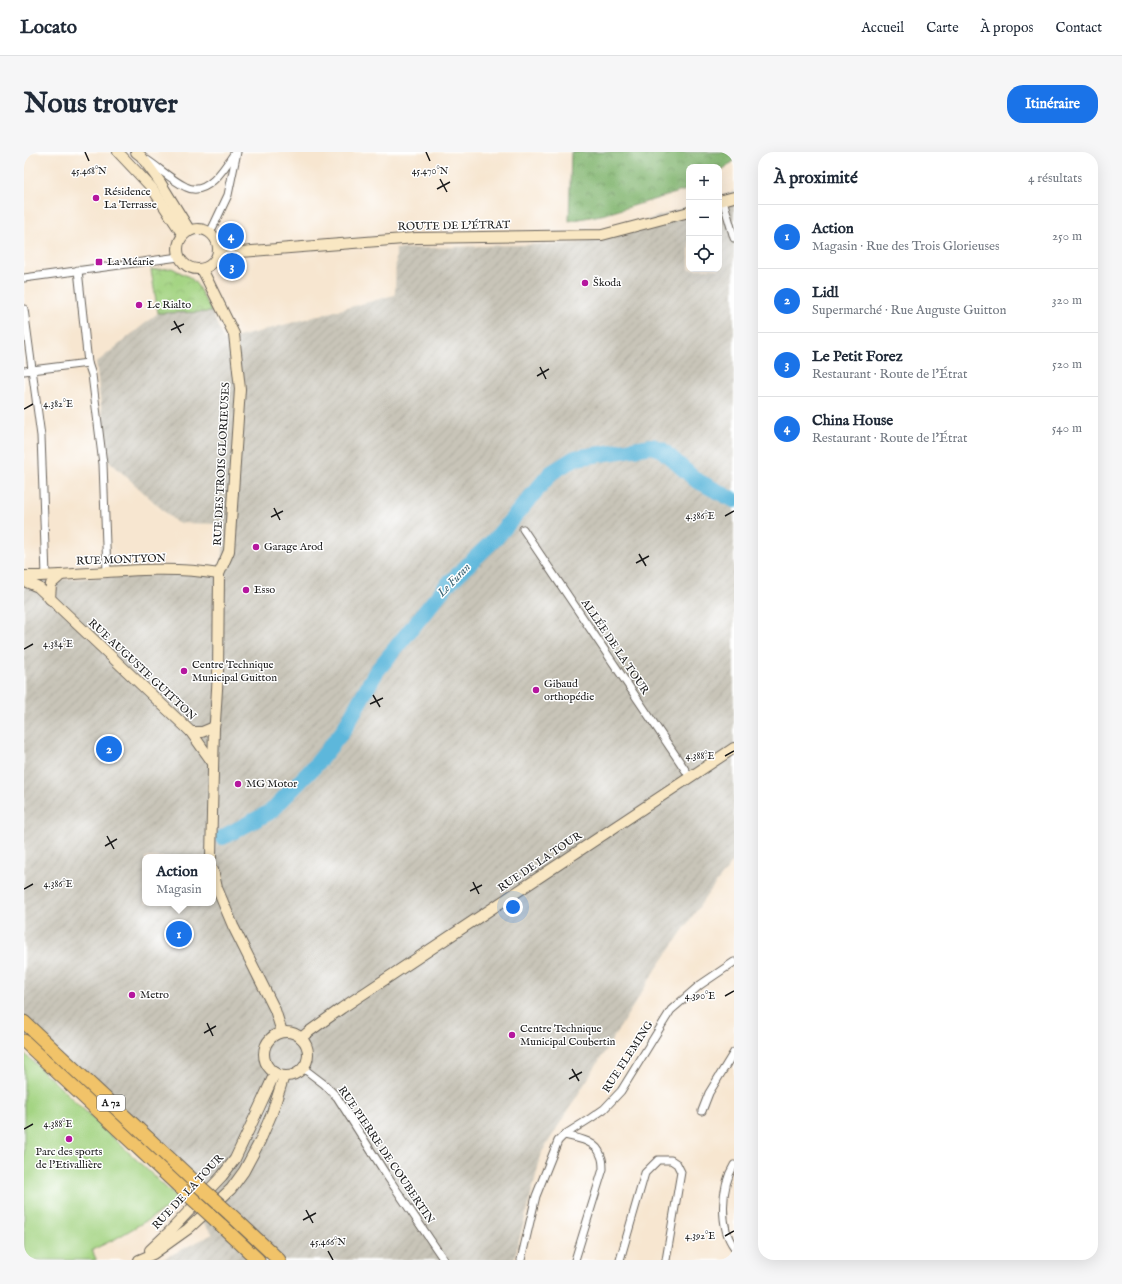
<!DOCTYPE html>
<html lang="fr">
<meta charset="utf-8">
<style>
:root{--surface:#fff;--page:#f6f6f7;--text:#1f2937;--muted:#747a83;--line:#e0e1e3;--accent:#1a73e8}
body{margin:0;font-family:"IM FELL English",serif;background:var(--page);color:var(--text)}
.controls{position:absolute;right:12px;top:12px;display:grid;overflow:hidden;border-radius:8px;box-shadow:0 4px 16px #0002}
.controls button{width:36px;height:36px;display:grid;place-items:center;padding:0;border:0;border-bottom:1px solid var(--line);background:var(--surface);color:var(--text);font:20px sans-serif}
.you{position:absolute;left:489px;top:755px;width:14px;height:14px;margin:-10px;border:3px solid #fff;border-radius:50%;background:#1a73e8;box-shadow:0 0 0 6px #1a73e833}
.badge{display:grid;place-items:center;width:26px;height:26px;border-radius:50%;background:var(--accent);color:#fff;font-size:13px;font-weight:700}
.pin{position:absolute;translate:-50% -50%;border:2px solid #fff;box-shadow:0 1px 4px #0006}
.popup{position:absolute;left:118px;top:702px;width:74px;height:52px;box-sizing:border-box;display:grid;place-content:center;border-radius:8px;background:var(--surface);filter:drop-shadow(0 1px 3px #0005);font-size:13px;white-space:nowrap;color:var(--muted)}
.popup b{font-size:15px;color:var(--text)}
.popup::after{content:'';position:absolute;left:50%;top:100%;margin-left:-8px;border:8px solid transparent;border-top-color:var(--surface)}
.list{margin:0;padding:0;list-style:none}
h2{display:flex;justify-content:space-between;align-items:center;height:52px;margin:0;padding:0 16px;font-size:17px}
h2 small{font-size:13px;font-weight:400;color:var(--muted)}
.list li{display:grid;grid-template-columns:26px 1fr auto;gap:12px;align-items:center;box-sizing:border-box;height:64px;padding:0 16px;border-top:1px solid var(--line)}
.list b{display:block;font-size:15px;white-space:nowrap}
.list p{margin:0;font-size:13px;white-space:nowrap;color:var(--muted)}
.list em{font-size:13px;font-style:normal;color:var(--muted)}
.icon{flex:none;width:22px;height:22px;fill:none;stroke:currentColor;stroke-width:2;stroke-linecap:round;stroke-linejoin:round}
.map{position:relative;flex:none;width:710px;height:1108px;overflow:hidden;border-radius:16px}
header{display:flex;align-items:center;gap:24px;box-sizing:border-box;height:56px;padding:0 20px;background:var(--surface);border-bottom:1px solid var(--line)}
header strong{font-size:19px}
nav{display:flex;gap:22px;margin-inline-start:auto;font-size:14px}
.intro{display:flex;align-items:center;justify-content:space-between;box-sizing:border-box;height:96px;padding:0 24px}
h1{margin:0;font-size:28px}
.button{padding:10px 18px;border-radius:16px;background:var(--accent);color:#fff;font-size:14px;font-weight:700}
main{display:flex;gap:24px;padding:0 24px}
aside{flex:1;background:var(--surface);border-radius:16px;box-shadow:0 4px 16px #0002}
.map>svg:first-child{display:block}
</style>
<header>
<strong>Locato</strong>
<nav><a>Accueil</a><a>Carte</a><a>À propos</a><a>Contact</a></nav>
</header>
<div class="intro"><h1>Nous trouver</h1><a class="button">Itinéraire</a></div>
<main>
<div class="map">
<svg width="710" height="1108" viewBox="0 0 710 1108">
<defs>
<pattern id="industrial-furrows" width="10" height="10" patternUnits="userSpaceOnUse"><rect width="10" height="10" fill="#c8c4b8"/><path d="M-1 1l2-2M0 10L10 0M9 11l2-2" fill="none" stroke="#aba89e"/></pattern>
<pattern id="forest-crowns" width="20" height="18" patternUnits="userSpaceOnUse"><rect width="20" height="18" fill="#83b671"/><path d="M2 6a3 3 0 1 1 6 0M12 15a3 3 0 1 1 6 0" fill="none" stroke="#6a935c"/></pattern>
<pattern id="park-crowns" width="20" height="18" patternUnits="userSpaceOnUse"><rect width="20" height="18" fill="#a4d483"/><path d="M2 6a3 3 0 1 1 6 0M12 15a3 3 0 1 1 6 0" fill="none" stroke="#8db571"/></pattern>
</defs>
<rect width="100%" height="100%" fill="#fff"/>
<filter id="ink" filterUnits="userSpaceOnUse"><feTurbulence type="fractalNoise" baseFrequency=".025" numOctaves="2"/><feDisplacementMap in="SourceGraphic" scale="8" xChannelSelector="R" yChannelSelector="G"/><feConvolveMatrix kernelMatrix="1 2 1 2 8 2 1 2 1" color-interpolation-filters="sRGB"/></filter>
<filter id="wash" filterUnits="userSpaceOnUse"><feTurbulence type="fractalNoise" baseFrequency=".012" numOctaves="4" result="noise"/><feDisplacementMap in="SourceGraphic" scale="16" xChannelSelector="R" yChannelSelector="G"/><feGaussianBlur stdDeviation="0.9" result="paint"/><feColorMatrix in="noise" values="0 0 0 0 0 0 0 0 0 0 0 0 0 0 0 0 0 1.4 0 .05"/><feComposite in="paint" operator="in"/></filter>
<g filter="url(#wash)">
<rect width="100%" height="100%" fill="#f7e6d0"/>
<path fill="url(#industrial-furrows)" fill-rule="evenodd" d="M710,39V708L683,743L631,819L518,1000L490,1108H137L189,1082L0,881V429L198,420L200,372L153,371L83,307L72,211L134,161L188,160L200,189L371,143L372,97L553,91L665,54V117H695V44ZM121,705H189V751H121Z"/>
<polygon fill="#a4d483" stroke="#607850" points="0,901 156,1049 91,1087 68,1098 72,1107 72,1108 0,1108"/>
<polygon fill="url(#forest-crowns)" stroke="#506946" points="547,0 710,0 710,9 695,20 695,15 665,15 665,37 582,62 545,69"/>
<polygon fill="url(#park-crowns)" stroke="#607850" points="148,116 167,126 173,133 188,160 134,161 127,118"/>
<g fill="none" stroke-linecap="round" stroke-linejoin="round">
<polyline stroke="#5db7db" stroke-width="16" points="199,685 246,660 290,615 319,579 352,520 422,434 472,386 527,321 551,306 628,294 638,298 672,328 710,348"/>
</g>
</g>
<g filter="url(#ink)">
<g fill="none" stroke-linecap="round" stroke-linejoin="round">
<defs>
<g id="street">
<path d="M123,8C135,16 149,29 162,35C183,46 202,14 211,0"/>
<polyline points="699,48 710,86"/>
<polyline points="186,81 204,43 213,0"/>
<polyline points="54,118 64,211 68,223 79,312 83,420"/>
<polyline points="0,126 155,105"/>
<polyline points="0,157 17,284 22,424"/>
<polyline points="0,219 64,211"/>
<polyline points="499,377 666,625"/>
<polyline points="279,916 300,932 313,945 363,1024 420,1108"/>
<polyline points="678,959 685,941 710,900"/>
<path d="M540,983C554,986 573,989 577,1004C579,1008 579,1013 579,1017L551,1108"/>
<path d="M710,1013C697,1034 695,1075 710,1095"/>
<polyline points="497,1108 512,1044 534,989 540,983 567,966 580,957 597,939 647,858 676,833 710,810"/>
<polyline points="596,1108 621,1021 634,1008 647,1008 653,1012 657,1020 642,1108"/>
</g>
<g id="secondary">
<polyline points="94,0 128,36 159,83"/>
<polyline points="112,0 117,4 136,30 166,79"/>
<polyline points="695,49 710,45"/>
<circle cx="174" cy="97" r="20"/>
<polyline points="194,100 204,101 392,86 578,83 665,60"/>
<polyline points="178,117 210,182 216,237 205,399 195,422 194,521 191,570 190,575 187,705"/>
<path d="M0,424H16C74,422 138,412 195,422"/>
<polyline points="0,429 14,435 167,580 189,611"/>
<polyline points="26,447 27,432 37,423"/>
<polyline points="167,580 178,580 190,575"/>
<polyline points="189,718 193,736 209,774 251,858 258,880"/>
<circle cx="262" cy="902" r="22"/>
<polyline points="277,886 283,881 318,856 710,596"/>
<polyline points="126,1098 146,1079 198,1024 211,1007 235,956 251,921"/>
<polyline points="115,1108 129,1102 164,1077 207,1037 220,1019 236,989 248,961 260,924"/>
</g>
<g id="highway">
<polyline points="0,870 174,1033"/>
<polyline points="0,889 160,1039"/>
<polyline points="205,1061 255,1108"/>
<polyline points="197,1073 234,1108"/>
</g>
</defs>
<use href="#street" stroke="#69635b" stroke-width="9"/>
<use href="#secondary" stroke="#69635b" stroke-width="12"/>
<use href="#highway" stroke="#69635b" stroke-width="15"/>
<use href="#street" stroke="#fff" stroke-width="7"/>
<use href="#secondary" stroke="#f9e7c3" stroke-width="10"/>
<use href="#highway" stroke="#f1c369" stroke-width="13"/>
<defs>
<g id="highway-bridge">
<polyline points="174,1033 205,1061"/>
<polyline points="160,1039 197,1073"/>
</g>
</defs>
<use href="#highway-bridge" stroke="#69635b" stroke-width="15" stroke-linecap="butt"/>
<use href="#highway-bridge" stroke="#f1c369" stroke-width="13"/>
</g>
</g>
<path fill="none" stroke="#1c1c1c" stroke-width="1.5" d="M61,0L65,9M402,0L406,9M416,27L423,40M413,37L426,30M150,169L157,181M147,178L160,172M516,215L522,227M513,224L525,217M0,257L9,252M250,356L256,368M701,364L710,359M247,365L259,359M615,402L622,414M612,411L625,404M0,497L9,492M349,543L356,555M346,552L359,546M701,604L710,599M83,684L90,697M81,694L93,687M449,730L455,742M0,737L9,732M446,739L458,733M701,844L710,839M183,871L189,884M180,881L192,874M548,917L555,929M545,927L558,920M0,977L9,972M282,1058L289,1071M279,1068L292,1061M701,1084L710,1079M304,1099L309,1108"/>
<g fill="#b5179e" stroke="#fff" stroke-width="1.5">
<circle cx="72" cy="46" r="4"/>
<rect x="71" y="106" width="8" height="8" rx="2"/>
<circle cx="561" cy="131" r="4"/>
<circle cx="115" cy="153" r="4"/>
<circle cx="232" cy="395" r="4"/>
<circle cx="222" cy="438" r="4"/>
<circle cx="160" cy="519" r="4"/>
<circle cx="512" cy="538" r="4"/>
<circle cx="214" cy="632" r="4"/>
<circle cx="108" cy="843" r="4"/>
<circle cx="488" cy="883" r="4"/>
<circle cx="45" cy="987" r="4"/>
</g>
<g text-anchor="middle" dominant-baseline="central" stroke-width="3" stroke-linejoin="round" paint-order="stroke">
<rect fill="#fff" stroke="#606060" stroke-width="1" x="73" y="943" width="28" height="16" rx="3"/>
<g font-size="10" font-weight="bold" fill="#1c1c1c">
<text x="87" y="951">A 72</text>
</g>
<g font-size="11" fill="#1c1c1c" stroke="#fff" text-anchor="start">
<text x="80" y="40">Résidence<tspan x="80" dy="13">La Terrasse</tspan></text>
<text x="83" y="110">La Méarie</text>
<text x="569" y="131">Škoda</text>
<text x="123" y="153">Le Rialto</text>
<text x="240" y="395">Garage Arod</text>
<text x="230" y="438">Esso</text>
<text x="168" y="513">Centre Technique<tspan x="168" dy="13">Municipal Guitton</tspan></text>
<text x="520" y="532">Gibaud<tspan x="520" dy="13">orthopédie</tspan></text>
<text x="222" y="632">MG Motor</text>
<text x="116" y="843">Metro</text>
<text x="496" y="877">Centre Technique<tspan x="496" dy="13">Municipal Coubertin</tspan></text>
<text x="45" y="1000" text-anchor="middle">Parc des sports<tspan x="45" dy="13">de l'Etivallière</tspan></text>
</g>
<g font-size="11" fill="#1c1c1c" stroke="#fff">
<text transform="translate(430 74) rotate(-1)">ROUTE DE L'ÉTRAT</text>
<text transform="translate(198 312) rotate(-87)">RUE DES TROIS GLORIEUSES</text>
<text transform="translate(97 408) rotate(-2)">RUE MONTYON</text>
<text transform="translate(591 495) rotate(56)">ALLÉE DE LA TOUR</text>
<text transform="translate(118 518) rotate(43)">RUE AUGUSTE GUITTON</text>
<text transform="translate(516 710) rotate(-34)">RUE DE LA TOUR</text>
<text transform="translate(604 905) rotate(-57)">RUE FLEMING</text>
<text transform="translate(362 1003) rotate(56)">RUE PIERRE DE COUBERTIN</text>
<text transform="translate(164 1040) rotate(-47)">RUE DE LA TOUR</text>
</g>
<g font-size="12" font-style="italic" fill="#396272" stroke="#fff">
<text transform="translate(430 428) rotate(-46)">Le Furan</text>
</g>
</g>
<g font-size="10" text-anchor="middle" fill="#1c1c1c" stroke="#fff" stroke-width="3" stroke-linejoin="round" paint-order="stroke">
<text x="65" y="22">45.468°N</text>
<text x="406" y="22">45.470°N</text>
<text x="34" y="255">4.382°E</text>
<text x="676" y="367">4.386°E</text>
<text x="34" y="495">4.384°E</text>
<text x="676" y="607">4.388°E</text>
<text x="34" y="735">4.386°E</text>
<text x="676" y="847">4.390°E</text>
<text x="34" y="975">4.388°E</text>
<text x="676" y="1087">4.392°E</text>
<text x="304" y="1093">45.466°N</text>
</g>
</svg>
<div class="controls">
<button>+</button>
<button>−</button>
<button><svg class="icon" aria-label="locate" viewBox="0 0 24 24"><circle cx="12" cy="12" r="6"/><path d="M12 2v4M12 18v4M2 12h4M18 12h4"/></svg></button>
</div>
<div class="you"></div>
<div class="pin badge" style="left:155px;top:782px">1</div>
<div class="popup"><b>Action</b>Magasin</div>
<div class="pin badge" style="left:85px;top:597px">2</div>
<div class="pin badge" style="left:208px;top:114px">3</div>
<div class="pin badge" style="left:207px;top:84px">4</div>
</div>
<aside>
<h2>À proximité<small>4 résultats</small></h2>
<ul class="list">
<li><span class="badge">1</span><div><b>Action</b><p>Magasin · Rue des Trois Glorieuses</p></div><em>250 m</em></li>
<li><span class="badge">2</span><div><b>Lidl</b><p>Supermarché · Rue Auguste Guitton</p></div><em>320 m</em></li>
<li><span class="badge">3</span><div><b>Le Petit Forez</b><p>Restaurant · Route de l'Étrat</p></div><em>520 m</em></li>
<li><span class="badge">4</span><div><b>China House</b><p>Restaurant · Route de l'Étrat</p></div><em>540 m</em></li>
</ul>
</aside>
</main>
